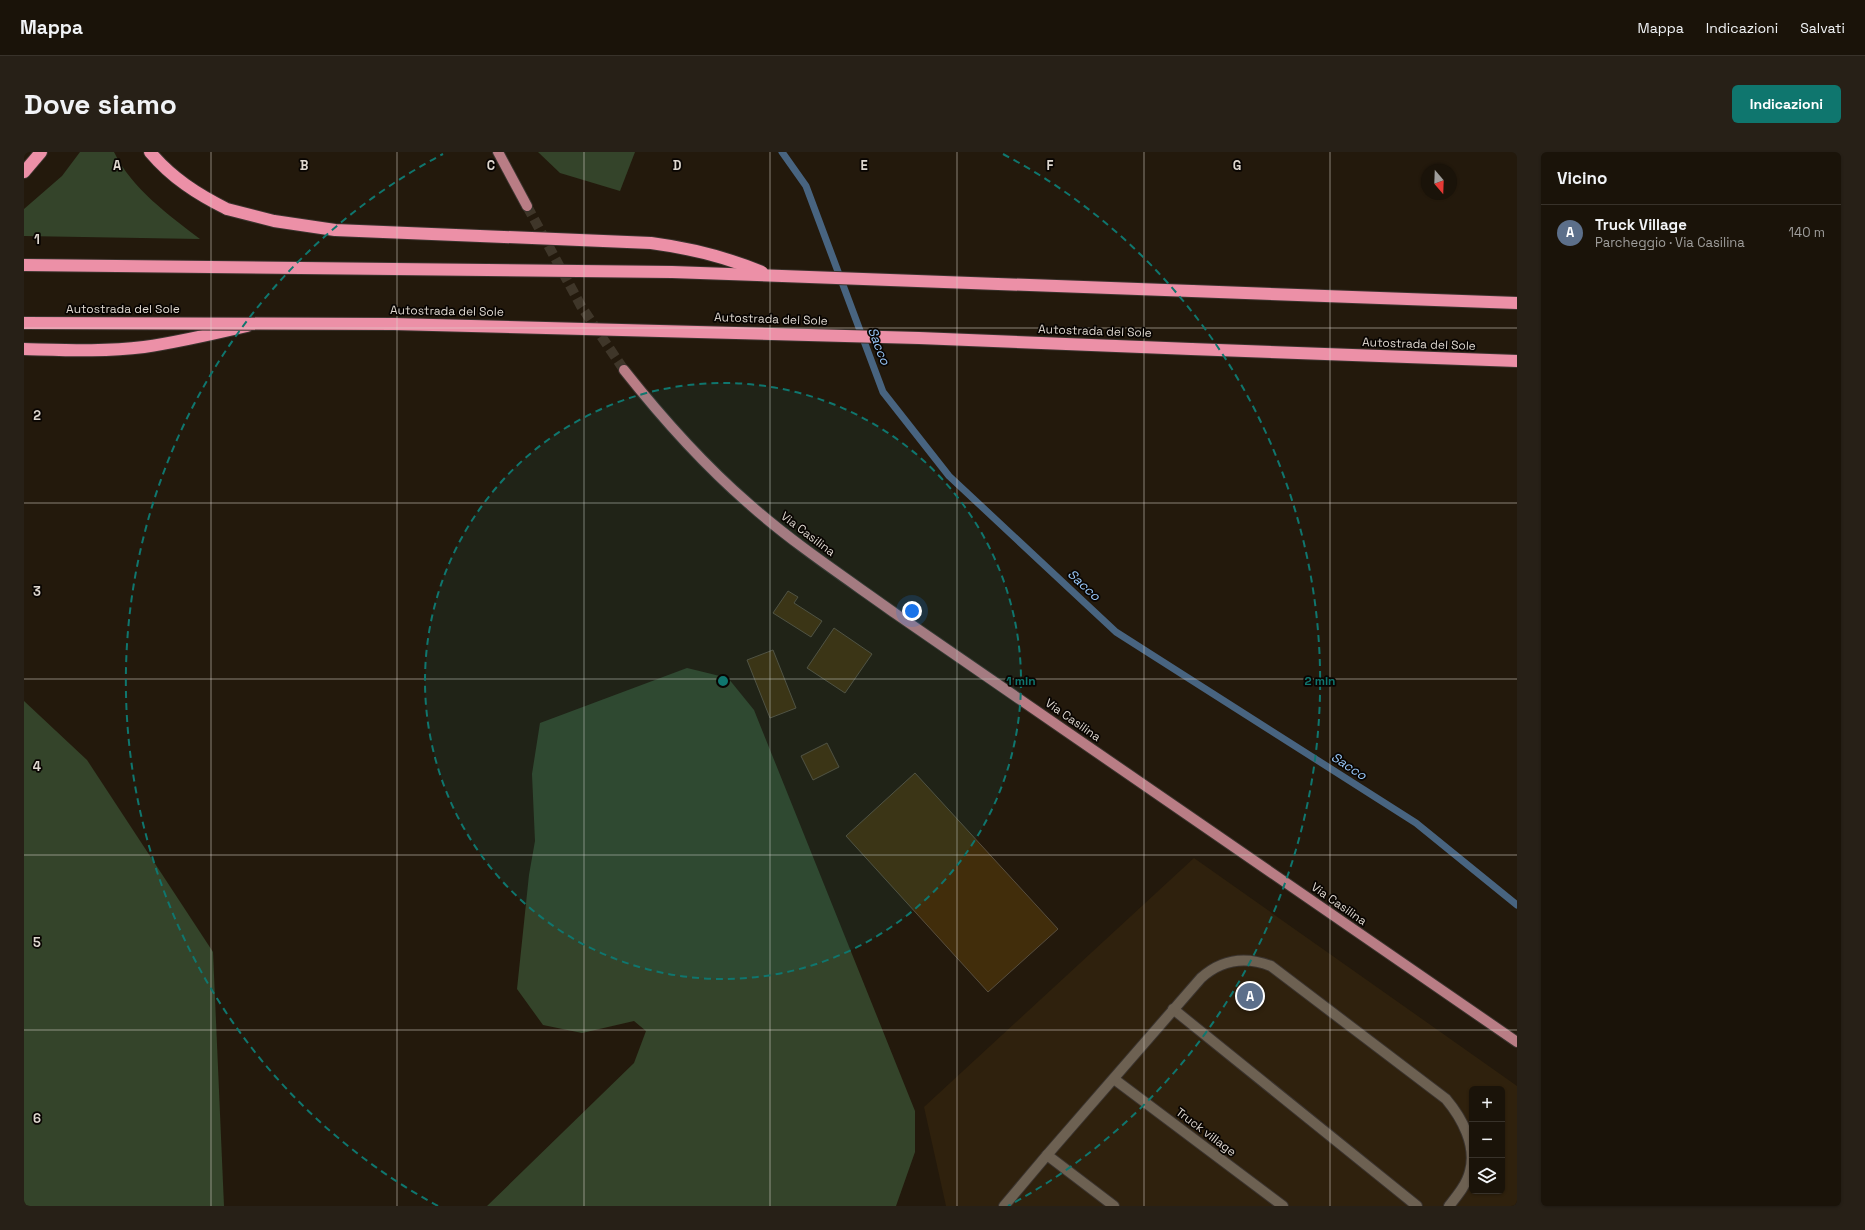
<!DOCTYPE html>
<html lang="it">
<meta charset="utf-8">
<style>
:root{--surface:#1a1309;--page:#272017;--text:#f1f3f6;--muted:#9f9e9c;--line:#38322a;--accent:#0f766e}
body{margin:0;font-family:"Space Grotesk",sans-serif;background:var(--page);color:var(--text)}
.controls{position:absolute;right:12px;bottom:12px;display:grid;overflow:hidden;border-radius:6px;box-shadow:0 1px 3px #0004}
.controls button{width:36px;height:36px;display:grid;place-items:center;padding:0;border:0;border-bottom:1px solid var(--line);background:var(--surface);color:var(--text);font:20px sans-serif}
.compass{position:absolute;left:1397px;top:12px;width:36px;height:36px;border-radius:50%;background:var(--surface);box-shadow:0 1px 3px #0004;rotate:161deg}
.you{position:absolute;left:888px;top:459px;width:14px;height:14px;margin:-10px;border:3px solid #fff;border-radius:50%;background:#1a73e8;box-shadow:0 0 0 6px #1a73e833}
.badge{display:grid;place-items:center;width:26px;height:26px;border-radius:50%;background:var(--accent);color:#fff;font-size:13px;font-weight:700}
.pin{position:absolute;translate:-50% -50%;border:2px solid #fff;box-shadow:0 1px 4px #0006}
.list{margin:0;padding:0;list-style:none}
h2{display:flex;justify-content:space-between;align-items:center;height:52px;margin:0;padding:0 16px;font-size:17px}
h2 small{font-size:13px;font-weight:400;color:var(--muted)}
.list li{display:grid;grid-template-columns:26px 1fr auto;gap:12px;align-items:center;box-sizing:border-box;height:56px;padding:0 16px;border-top:1px solid var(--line)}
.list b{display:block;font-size:15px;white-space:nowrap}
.list p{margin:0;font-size:13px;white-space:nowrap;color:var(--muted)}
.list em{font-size:13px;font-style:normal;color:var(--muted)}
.icon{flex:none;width:22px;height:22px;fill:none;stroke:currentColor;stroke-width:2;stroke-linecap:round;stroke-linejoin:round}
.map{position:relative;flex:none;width:1493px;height:1054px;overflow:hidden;border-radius:6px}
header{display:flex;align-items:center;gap:24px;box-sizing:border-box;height:56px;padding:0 20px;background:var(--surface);border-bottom:1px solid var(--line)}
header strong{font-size:19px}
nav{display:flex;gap:22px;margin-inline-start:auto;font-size:14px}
.intro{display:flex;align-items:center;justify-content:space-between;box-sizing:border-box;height:96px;padding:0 24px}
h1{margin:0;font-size:28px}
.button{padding:10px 18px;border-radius:6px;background:var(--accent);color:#fff;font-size:14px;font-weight:700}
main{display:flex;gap:24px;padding:0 24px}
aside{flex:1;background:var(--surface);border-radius:6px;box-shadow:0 1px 3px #0004}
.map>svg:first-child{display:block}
</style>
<header>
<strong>Mappa</strong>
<nav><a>Mappa</a><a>Indicazioni</a><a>Salvati</a></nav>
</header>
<div class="intro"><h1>Dove siamo</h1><a class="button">Indicazioni</a></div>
<main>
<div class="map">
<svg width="1493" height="1054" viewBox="0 0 1493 1054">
<rect width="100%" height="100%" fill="#23190c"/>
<path fill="#2f210d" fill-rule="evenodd" d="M1170,706L1493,934V1054H922L900,955ZM1448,937H1478V1039H1448Z"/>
<g fill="#34442a">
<path d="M56,0H90C108,37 145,63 176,87L0,84V57L38,24Z"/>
<polygon points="514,0 611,0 596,39 536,21"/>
<polygon points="663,516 704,526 730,558 891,959 891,1000 872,1054 463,1054 610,911 622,879 610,869 558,881 519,873 493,837 505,723 511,689 508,622 516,571"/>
<polygon points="0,549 63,608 189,800 200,1054 0,1054"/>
</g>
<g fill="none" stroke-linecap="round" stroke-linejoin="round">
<polyline stroke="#486480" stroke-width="7" points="758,0 782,34 859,240 925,324 1092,480 1392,671 1493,753"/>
</g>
<g fill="#412d0b" stroke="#594f3f">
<polygon points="764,439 774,445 770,451 798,469 787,485 749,461"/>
<polygon points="810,476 848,502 821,541 783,516"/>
<polygon points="749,498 772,556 746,566 723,508"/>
<polygon points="803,591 815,615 789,628 777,604"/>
<polygon points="891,621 1034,777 964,840 822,684"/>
</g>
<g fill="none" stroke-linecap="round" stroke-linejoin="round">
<polyline stroke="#3f3629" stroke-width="10" stroke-dasharray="10 5" stroke-linecap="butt" points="503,54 557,154 600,218"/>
<defs>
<g id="lane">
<polyline points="1149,857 1393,1054"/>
<polyline points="1090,927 1259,1054"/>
<polyline points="1023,1003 1090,1054"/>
<path d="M980,1054L1023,1003L1177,826C1197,808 1221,804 1247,814L1422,947C1438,966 1453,994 1446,1019C1443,1032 1433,1044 1425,1054"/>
</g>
<g id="primary">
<polyline points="474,0 503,54"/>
<path d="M600,218C638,266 678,311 724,351C770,392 822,426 872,462L1493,890"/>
</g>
<g id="highway">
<path d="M126,0C148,26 173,42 203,57"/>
<polyline points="0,20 17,0"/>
<polyline points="1168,139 1493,151"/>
<path d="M0,197C40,198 80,200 120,195C155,190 189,182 223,174"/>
<polyline points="1167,197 1493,209"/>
</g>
</defs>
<use href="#lane" stroke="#3a332e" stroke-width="12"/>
<use href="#primary" stroke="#3a332e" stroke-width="12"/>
<use href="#highway" stroke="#3a332e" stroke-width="14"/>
<use href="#lane" stroke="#6d6152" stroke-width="10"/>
<use href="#primary" stroke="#b97d85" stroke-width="10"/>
<use href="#highway" stroke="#ec90a7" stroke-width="12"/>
<defs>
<g id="highway-bridge">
<path d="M203,57L250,69L311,78L627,91C665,96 702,105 738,120"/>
<polyline points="0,113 648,120 1168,139"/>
<polyline points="0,171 370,172 895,186 1167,197"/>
</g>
</defs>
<use href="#highway-bridge" stroke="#3a332e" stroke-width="14" stroke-linecap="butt"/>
<use href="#highway-bridge" stroke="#ec90a7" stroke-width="12"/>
</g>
<path fill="none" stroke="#dfd8d0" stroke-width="1" stroke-opacity="0.55" d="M187,0V1054M373,0V1054M560,0V1054M746,0V1054M933,0V1054M1120,0V1054M1306,0V1054M0,176H1493M0,351H1493M0,527H1493M0,703H1493M0,878H1493"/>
<circle cx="699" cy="529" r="298" fill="#0f766e" fill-opacity=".12"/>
<g fill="none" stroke="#0f766e" stroke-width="2" stroke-dasharray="7 5">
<circle cx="699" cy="529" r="298"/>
<path d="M414 1054A597 597 0 0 1 419 2M979 2A597 597 0 0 1 984 1054"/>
</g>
<g text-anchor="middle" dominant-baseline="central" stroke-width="3.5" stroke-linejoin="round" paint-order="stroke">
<g font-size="12" fill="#dfd8d0" stroke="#090502">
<text x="99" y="157">Autostrada del Sole</text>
<text transform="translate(423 159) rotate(1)">Autostrada del Sole</text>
<text transform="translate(747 167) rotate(2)">Autostrada del Sole</text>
<text transform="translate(1071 179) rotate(2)">Autostrada del Sole</text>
<text transform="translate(1395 192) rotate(2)">Autostrada del Sole</text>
<text transform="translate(784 382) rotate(37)">Via Casilina</text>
<text transform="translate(1049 568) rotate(35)">Via Casilina</text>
<text transform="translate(1315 752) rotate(35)">Via Casilina</text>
<text transform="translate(1182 980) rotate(37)">Truck village</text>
</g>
<g font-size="13" font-style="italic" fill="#99c8fa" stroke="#090502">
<text transform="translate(855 194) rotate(69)">Sacco</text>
<text transform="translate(1060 433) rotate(43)">Sacco</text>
<text transform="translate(1325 614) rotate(33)">Sacco</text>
</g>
</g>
<g font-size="13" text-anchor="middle" font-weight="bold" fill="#dfd8d0" stroke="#090502" stroke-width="3.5" stroke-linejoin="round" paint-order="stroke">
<text x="93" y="18">A</text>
<text x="280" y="18">B</text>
<text x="467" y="18">C</text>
<text x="653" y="18">D</text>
<text x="840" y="18">E</text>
<text x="1026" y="18">F</text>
<text x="1213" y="18">G</text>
<text x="13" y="92">1</text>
<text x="13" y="268">2</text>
<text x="13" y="444">3</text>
<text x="13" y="619">4</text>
<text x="13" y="795">5</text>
<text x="13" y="971">6</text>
</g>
<circle cx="699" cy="529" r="6" fill="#0f766e" stroke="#090502" stroke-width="2"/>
<g font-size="12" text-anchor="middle" font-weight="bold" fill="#0f766e" stroke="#090502" stroke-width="3.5" stroke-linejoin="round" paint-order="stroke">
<text x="997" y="533">1 min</text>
<text x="1296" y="533">2 min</text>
</g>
</svg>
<div class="controls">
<button>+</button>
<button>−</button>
<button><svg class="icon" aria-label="layers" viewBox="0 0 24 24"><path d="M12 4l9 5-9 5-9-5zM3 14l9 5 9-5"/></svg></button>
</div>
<svg class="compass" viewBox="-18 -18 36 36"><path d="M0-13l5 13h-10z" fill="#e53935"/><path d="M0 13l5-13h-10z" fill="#9f9e9c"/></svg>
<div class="you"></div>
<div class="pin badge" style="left:1226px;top:844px;background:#5c6f8a">A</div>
</div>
<aside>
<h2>Vicino<small></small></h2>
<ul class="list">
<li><span class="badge" style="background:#5c6f8a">A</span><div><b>Truck Village</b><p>Parcheggio · Via Casilina</p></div><em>140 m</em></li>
</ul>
</aside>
</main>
